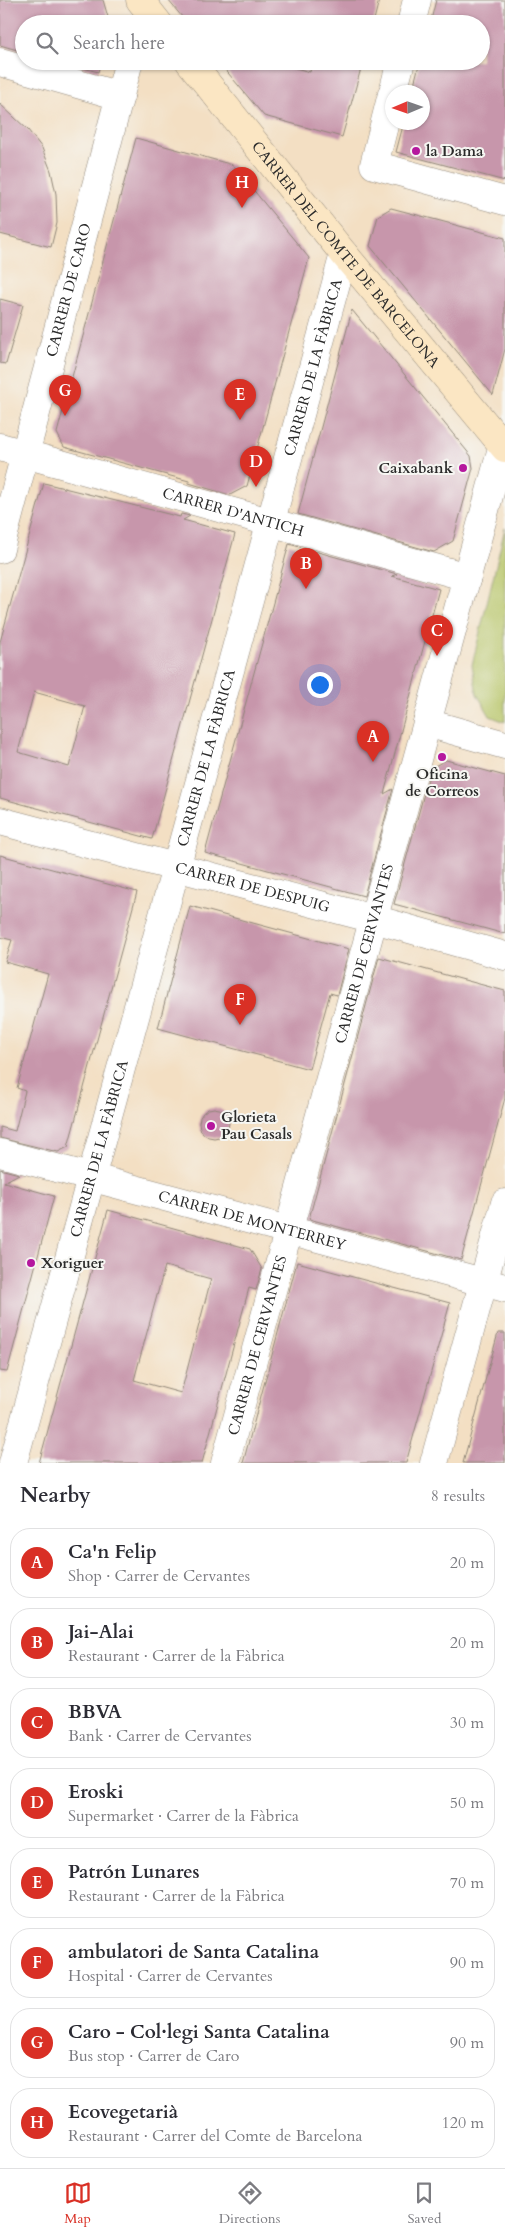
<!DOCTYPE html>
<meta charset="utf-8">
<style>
:root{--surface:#fff;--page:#f2f2f3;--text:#2b2b33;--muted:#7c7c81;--line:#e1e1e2;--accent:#d93025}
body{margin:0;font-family:Cardo,serif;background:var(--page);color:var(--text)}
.compass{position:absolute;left:385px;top:85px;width:45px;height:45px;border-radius:50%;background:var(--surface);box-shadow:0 1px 4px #0004;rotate:268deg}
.you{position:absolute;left:319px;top:684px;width:18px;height:18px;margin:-12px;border:4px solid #fff;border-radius:50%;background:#1a73e8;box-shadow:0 0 0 8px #1a73e833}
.badge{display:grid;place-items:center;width:32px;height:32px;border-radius:50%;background:var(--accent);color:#fff;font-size:16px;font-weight:700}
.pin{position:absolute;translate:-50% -41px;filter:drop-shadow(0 1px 2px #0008)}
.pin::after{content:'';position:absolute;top:26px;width:18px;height:15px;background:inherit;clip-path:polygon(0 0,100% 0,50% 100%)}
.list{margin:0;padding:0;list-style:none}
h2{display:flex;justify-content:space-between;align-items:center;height:65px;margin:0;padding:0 20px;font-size:21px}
h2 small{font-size:16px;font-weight:400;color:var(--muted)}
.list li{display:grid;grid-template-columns:32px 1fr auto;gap:15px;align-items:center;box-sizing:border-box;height:70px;margin:0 10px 10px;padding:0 10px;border:1px solid var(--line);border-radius:20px}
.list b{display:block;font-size:19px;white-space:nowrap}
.list p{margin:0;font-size:16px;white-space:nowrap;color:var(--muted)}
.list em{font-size:16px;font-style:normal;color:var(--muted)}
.icon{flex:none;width:28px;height:28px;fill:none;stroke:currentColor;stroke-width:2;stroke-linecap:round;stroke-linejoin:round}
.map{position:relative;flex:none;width:505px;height:1463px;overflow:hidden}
.search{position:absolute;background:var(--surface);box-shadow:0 1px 4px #0004;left:15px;right:15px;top:15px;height:55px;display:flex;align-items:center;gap:12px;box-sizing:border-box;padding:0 18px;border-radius:28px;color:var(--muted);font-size:19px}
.sheet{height:705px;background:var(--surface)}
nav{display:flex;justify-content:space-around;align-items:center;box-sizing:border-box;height:70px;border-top:1px solid var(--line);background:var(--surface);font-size:14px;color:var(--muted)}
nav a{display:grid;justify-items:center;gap:2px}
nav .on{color:var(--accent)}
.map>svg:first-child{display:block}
</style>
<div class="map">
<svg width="505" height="1463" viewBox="0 0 505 1463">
<rect width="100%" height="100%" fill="#f6f6f2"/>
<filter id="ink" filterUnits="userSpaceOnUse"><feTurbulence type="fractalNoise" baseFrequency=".02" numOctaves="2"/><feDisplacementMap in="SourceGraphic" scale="10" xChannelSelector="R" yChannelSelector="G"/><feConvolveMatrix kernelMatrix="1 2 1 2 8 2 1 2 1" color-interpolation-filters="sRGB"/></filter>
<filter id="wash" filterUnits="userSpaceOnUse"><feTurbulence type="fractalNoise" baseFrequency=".0096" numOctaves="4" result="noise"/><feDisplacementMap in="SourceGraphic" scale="20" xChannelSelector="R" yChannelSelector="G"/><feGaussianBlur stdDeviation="1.12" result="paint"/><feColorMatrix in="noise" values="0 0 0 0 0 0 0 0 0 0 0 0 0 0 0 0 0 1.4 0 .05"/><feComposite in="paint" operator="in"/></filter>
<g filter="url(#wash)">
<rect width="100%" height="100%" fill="#f3dfc3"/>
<polygon fill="#b7c567" stroke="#717849" points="505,528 505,722 490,716 477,694 472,665"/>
<g id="blocks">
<g fill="#c796ab" fill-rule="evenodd">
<polygon points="0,0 103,0 110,24 24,24 24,52 0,45"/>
<polygon points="168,0 379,0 373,24 188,24"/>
<polygon points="436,0 505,0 505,181 396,152 404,122 422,122 422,92 412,92 420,61 481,61 481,24 430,24"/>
<polygon points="58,61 101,61 98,72"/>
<polygon points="218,61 270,61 310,72 312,61 363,61 342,137 264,116"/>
<polygon points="0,104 28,130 42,148 51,171 56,194 57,223 51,247 0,234"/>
<polygon points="136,138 233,165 309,258 247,486 230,495 189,483 189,481 64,447 57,433"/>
<polygon points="391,208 505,238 505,349 493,395 370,246 378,216"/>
<polygon points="0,299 23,305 6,364 0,363"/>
<polygon points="352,310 471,456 473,468 453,541 434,552 298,514"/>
<path d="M44,483L180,517L181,514L190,516L183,520L235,534L152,839L0,798V642ZM34,692L85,706L69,767L18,752Z"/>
<polygon points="289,544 397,574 392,576 439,589 384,794 393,789 364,896 205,853"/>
<polygon points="446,760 505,776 505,934 394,904 431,768"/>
<polygon points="0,855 137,892 68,1147 58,1152 0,1138 0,1127 15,1131 25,1091 17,1088 48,974 5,962 12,940 0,937"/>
<polygon points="190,906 349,949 337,995 330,993 309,1069 158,1028"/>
<polygon points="379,957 505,991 505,1098 461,1260 309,1219"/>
<circle cx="214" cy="1123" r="15"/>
<polygon points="0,1169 19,1174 4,1182 54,1196 7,1372 0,1371"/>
<path d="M108,1210L250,1249L262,1269L256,1290L249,1288L202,1463H39ZM165,1266L211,1279L181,1393L134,1380Z"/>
<polygon points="297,1262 450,1303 406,1463 243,1463"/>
<polygon points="498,1333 505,1333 505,1463 463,1463"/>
</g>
</g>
</g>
<g filter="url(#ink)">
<use href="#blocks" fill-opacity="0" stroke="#8f8577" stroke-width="1"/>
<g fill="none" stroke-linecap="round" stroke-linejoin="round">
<defs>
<g id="street">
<polyline points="411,24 417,0"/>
<polyline points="0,62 120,96"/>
<polyline points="393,92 401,61"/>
<polyline points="392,94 374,165 505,201"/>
<path id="s1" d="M0,447L467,577"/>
<path id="s2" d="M0,549L129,61"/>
<polyline points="427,723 505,745"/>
<path id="s3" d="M0,821L374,919L505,956"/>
<path id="s4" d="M0,1153L505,1288"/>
<path id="s5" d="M13,1463L344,254"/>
<path id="s6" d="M225,1463L505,437"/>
<polyline points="434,1463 505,1203"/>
</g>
<g id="secondary">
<polyline points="140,0 159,24"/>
<path id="s7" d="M189,61L344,254L505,448"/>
</g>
</defs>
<use href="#street" stroke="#8f8577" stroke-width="29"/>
<use href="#secondary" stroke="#8f8577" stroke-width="29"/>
<use href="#street" stroke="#fff" stroke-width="28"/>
<use href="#secondary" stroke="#fbe6c3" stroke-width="28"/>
</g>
</g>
<g fill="#b5179e" stroke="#f6f6f2" stroke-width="2">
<circle cx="416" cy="151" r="5"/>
<circle cx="463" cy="468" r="5"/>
<circle cx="442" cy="757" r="5"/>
<circle cx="211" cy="1126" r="5"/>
<circle cx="31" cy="1263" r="5"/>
</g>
<g text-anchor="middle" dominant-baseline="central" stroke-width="4" stroke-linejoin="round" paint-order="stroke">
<g font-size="15" font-weight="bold" fill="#2b2b2b" stroke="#f6f6f2" text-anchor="start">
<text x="426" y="151">la Dama</text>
<text x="453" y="468" text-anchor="end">Caixabank</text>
<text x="442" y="774" text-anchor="middle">Oficina<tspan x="442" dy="17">de Correos</tspan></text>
<text x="221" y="1117">Glorieta<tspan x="221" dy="17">Pau Casals</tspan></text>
<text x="41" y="1263">Xoriguer</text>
</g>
<g font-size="15" fill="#2b2b2b" stroke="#f6f6f2">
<text stroke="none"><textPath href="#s7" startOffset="249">CARRER DEL COMTE DE BARCELONA</textPath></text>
<text stroke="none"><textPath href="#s2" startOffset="268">CARRER DE CARO</textPath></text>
<text stroke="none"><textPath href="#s5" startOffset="1136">CARRER DE LA FÀBRICA</textPath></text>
<text stroke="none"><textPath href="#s1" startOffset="242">CARRER D'ANTICH</textPath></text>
<text stroke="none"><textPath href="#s5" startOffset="731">CARRER DE LA FÀBRICA</textPath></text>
<text stroke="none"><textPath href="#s3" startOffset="261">CARRER DE DESPUIG</textPath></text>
<text stroke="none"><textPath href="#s6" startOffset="528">CARRER DE CERVANTES</textPath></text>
<text stroke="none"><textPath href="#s5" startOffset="326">CARRER DE LA FÀBRICA</textPath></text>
<text stroke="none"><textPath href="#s4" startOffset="261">CARRER DE MONTERREY</textPath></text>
<text stroke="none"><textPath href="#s6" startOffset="122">CARRER DE CERVANTES</textPath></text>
</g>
</g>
</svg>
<svg class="compass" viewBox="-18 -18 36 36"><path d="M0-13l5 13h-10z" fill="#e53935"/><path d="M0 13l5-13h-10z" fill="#7c7c81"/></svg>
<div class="you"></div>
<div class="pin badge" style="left:373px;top:762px">A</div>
<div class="pin badge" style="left:306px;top:589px">B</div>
<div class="pin badge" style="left:437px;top:656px">C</div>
<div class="pin badge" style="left:256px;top:487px">D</div>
<div class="pin badge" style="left:240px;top:420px">E</div>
<div class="pin badge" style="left:240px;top:1025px">F</div>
<div class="pin badge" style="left:65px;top:416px">G</div>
<div class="pin badge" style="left:242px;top:208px">H</div>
<div class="search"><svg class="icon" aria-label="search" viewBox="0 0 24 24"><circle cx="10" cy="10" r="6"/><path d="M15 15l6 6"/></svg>Search here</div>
</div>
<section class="sheet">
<h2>Nearby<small>8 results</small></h2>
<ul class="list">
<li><span class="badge">A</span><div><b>Ca'n Felip</b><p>Shop · Carrer de Cervantes</p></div><em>20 m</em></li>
<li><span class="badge">B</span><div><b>Jai-Alai</b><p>Restaurant · Carrer de la Fàbrica</p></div><em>20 m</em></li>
<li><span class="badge">C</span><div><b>BBVA</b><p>Bank · Carrer de Cervantes</p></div><em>30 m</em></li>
<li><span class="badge">D</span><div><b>Eroski</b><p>Supermarket · Carrer de la Fàbrica</p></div><em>50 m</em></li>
<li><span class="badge">E</span><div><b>Patrón Lunares</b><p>Restaurant · Carrer de la Fàbrica</p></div><em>70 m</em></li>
<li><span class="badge">F</span><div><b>ambulatori de Santa Catalina</b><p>Hospital · Carrer de Cervantes</p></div><em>90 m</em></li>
<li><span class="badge">G</span><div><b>Caro - Col·legi Santa Catalina</b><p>Bus stop · Carrer de Caro</p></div><em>90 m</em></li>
<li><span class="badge">H</span><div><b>Ecovegetarià</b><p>Restaurant · Carrer del Comte de Barcelona</p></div><em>120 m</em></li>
</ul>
</section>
<nav>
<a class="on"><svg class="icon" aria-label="map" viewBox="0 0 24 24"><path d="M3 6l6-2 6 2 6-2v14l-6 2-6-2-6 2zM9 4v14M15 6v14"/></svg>Map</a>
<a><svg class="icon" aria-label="directions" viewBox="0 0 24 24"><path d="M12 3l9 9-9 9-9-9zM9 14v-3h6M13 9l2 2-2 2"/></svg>Directions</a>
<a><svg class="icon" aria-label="saved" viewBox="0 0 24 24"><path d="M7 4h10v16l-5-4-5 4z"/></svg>Saved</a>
</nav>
